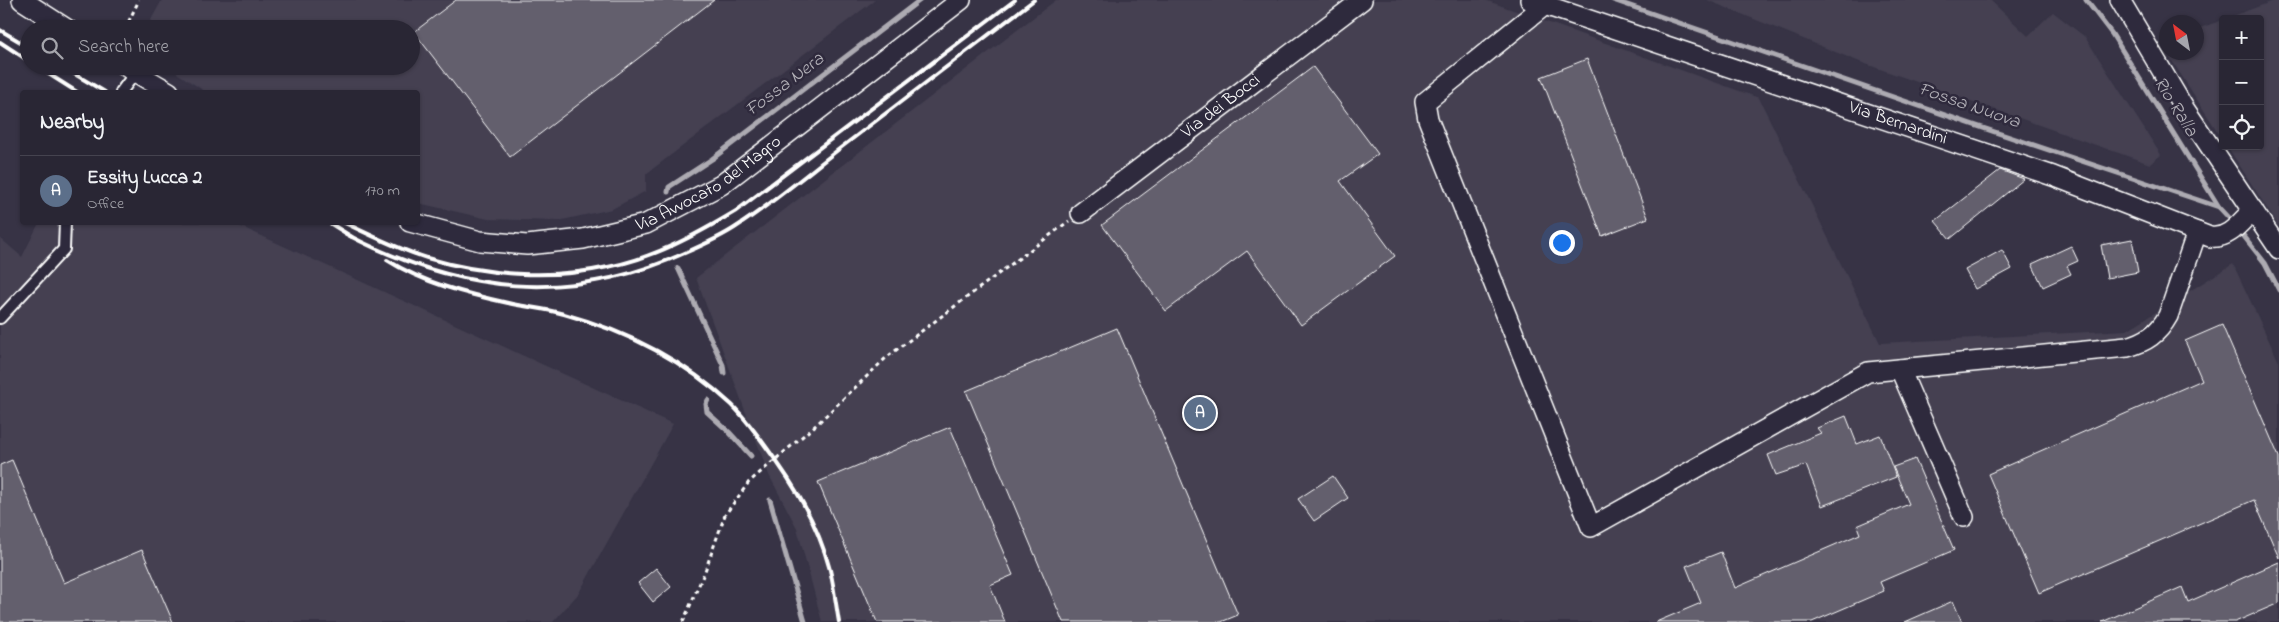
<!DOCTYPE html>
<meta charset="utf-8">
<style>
:root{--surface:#292634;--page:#353240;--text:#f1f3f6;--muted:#a5a5ac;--line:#45434f;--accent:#ff9aa2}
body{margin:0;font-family:"Indie Flower",sans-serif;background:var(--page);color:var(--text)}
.controls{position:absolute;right:15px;top:15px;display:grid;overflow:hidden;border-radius:5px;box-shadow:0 1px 4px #0004}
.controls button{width:45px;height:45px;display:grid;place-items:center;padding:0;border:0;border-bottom:1px solid var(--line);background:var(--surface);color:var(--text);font:25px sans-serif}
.compass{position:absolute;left:2159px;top:15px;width:45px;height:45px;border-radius:50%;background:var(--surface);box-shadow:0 1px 4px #0004;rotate:328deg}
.you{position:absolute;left:1561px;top:242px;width:18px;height:18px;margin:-12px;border:4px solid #fff;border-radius:50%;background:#1a73e8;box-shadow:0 0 0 8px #1a73e833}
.badge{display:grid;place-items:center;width:32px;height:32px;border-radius:50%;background:var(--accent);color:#fff;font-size:16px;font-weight:700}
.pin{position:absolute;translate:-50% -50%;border:2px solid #fff;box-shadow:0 1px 5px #0006}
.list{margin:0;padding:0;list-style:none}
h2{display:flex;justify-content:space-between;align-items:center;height:65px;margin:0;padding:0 20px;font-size:21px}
h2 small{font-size:16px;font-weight:400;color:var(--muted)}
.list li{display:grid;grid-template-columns:32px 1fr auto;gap:15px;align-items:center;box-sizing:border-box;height:70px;padding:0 20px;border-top:1px solid var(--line)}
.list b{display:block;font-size:19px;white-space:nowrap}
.list p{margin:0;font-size:16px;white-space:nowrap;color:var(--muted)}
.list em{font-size:16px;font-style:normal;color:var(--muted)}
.icon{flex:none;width:28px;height:28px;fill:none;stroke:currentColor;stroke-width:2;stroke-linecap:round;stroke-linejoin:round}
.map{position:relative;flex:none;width:2279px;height:622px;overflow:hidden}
.search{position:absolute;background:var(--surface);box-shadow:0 1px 4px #0004;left:20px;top:20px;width:400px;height:55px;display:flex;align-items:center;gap:12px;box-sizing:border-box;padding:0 18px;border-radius:28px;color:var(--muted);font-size:19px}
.panel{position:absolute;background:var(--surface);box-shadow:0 1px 4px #0004;left:20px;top:90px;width:400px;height:135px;border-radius:5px}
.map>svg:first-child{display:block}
</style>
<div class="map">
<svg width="2279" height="622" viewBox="0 0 2279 622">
<rect width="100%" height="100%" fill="#373345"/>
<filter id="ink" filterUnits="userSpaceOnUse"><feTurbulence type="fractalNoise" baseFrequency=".02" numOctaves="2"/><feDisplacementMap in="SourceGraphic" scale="10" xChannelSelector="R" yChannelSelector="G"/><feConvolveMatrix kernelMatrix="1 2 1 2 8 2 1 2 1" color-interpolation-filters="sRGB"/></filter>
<g filter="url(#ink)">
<g fill="#444051">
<polygon points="162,0 875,0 646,174 646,191 612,209 558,221 488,219 418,203 418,92 206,92 166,66 411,66 411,29 146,29"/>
<polygon points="1056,0 1485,0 1759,98 1880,343 2127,330 2233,264 2279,362 2279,622 822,622 797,528 769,475 696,278"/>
<polygon points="1707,0 1990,0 2028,36 2053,12 2085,37 2161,155 2150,164 1860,62"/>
<polygon points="2276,0 2279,0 2279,227 2227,146 2260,146 2260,19 2225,19"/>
<polygon points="2223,20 2223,140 2167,53 2196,52 2197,29"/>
<polygon points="39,223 233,223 673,424 579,593 553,622 0,622 0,238 22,257"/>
</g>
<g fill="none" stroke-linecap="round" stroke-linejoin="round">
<g stroke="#adabb2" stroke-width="5">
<polyline points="1613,0 1974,125 2219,207 2234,223"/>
<polyline points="2086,0 2112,34 2219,207"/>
<polyline points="668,192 669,187 712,159 920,0"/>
<polyline points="2239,230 2265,263 2279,290"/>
<polyline points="678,268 723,365 724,373"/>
<polyline points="708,400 706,404 707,412 729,432 751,456"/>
<polyline points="770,500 805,622"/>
</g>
</g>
<g fill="#635f6d" stroke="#fff">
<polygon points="456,0 714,0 510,157 414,32"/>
<polygon points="1587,59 1648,218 1602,236 1541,77"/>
<polygon points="1313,67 1378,154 1340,181 1395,256 1301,325 1247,251 1166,311 1102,225"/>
<polygon points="2000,170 2024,179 1950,239 1935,221"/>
<polygon points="2132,239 2138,272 2107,278 2101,245"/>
<polygon points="2071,246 2078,261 2067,266 2071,274 2043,287 2032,264"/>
<polygon points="2002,250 2012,269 1975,289 1965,270"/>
<polygon points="2222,325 2279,457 2279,558 2254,500 2039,593 1988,474 2202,380 2185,341"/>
<polygon points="1117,328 1238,615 1221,622 1063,622 966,391"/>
<polygon points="1204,402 1212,420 1198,427 1189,408"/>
<polygon points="1846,416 1857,444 1880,435 1896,477 1822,506 1806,465 1776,475 1768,455 1821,433 1817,428"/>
<polygon points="950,427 1013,575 990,585 1005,622 877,622 818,482"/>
<polygon points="1915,459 1954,550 1880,582 1884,591 1812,622 1656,622 1701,603 1686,566 1721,552 1735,588 1860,534 1857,526 1909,504 1893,467"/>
<polygon points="12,460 64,583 142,550 173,622 0,622 0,465"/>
<polygon points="1333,476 1348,498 1314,521 1298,499"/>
<polygon points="2279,562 2279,603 2235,622 2102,622 2182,587 2188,602"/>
<polygon points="656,568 671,587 653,602 638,583"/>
<polygon points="1953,601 1962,622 1905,622"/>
</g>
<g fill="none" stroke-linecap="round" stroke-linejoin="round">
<defs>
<g id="lane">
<polyline points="121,92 135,73"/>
<polyline points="0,318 64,249 65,222"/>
</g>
<g id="street">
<polyline points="22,0 67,29"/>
<path id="s1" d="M1530,0L2053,176L2210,237C2229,240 2241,221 2253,210"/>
<polyline points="2120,0 2184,108 2279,249"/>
<path d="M1545,5L1425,102L1428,119L1591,527L1868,372L2127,347C2146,342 2158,334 2168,316L2197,232"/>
<polyline points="125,66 169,92"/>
<path id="s2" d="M1081,213L1362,0"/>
<path id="s3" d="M410,222L480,241L527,245L583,239L646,224L721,185L961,0"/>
<polyline points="1900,369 1964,517"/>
</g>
</defs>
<use href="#lane" stroke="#fff" stroke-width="14"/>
<use href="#street" stroke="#fff" stroke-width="22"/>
<g stroke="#fff" stroke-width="3" stroke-dasharray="4 4" stroke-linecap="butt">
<polyline points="125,29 139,0"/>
<polyline points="683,622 705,571 725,515 749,482 817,424 887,357 1069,221"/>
</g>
<use href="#lane" stroke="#2f2a3d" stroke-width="10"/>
<use href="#street" stroke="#2f2a3d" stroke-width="19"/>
<g stroke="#fff" stroke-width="4">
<polyline points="0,30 29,47"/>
<polyline points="0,42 29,61"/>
<polyline points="36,66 77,92"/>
<polyline points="61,66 105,92"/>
<polyline points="328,222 352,237"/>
<path d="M343,222C370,235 398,249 427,258C484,275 550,280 608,267C654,258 696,235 736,211L1015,0"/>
<path d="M346,234C459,293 569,306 687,252C703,245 721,237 736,227C773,203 808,173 843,146C907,97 970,49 1034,0"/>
<path d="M387,260C423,283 467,294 508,303C526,307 546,309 564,314C626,331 685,361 732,405C750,423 764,444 779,465C801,496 820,532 830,570C834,587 836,605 839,622"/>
</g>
</g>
</g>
<g text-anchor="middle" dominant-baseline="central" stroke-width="5" stroke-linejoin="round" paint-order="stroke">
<g font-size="18" fill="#fff" stroke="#2f2a3d">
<text stroke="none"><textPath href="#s2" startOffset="176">Via dei Bocci</textPath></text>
<text stroke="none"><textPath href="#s1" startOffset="388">Via Bernardini</textPath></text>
<text stroke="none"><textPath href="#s3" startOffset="315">Via Avvocato del Magro</textPath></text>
</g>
<g font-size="19" font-style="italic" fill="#b4b2b9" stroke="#2f2a3d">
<text transform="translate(785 85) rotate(-37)">Fossa Nera</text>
<text transform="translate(1969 106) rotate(19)">Fossa Nuova</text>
<text transform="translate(2175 107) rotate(58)">Rio Ralla</text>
</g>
</g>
</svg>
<div class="controls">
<button>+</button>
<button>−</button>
<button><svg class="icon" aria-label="locate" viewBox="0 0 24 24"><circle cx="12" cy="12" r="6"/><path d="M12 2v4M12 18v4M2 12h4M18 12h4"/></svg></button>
</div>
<svg class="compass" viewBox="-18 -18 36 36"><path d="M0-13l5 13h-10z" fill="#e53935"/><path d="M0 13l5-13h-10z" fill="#a5a5ac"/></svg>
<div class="you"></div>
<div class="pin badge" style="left:1200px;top:413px;background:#5c6f8a">A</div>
<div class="search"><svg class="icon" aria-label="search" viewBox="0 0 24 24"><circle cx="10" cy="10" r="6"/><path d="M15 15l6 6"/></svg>Search here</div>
<section class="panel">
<h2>Nearby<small></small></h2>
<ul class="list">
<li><span class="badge" style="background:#5c6f8a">A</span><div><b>Essity Lucca 2</b><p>Office</p></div><em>170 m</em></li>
</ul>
</section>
</div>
